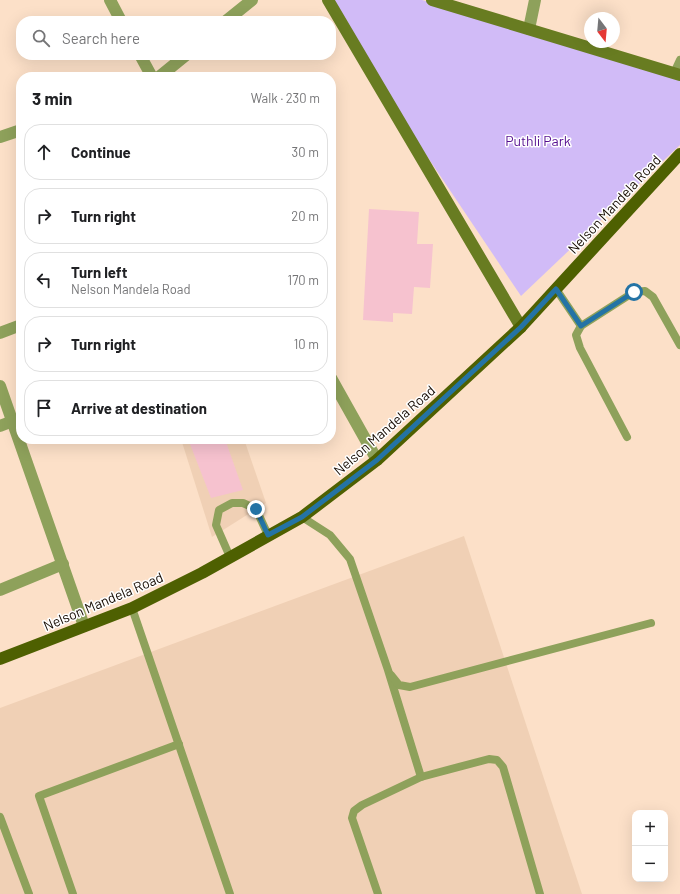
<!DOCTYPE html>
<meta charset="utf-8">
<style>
:root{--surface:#fff;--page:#f2f2f2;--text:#202124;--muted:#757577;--line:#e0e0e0}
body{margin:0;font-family:Barlow,sans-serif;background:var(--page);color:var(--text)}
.controls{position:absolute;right:12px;bottom:12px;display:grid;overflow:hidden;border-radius:8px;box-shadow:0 4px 16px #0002}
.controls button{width:36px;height:36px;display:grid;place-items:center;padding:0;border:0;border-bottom:1px solid var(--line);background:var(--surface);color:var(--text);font:20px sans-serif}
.compass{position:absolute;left:584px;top:12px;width:36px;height:36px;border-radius:50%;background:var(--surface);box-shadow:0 4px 16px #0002;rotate:164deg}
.stop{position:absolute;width:12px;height:12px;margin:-9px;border:3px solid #2473a5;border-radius:50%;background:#fff}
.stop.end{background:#2473a5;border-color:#fff;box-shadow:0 1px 4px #0008}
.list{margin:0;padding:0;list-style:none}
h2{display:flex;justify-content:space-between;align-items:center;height:52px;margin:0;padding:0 16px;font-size:17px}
h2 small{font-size:13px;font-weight:400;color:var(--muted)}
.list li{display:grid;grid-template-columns:26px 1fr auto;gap:12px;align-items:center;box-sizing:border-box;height:56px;margin:0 8px 8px;padding:0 8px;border:1px solid var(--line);border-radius:16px}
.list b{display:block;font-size:15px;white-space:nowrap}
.list p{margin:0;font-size:13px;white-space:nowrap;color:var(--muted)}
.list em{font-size:13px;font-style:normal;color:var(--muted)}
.icon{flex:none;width:22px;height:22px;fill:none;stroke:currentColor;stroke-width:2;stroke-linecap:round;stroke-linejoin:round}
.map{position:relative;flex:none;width:680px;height:894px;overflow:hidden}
.search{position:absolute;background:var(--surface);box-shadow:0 4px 16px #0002;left:16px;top:16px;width:320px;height:44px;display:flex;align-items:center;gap:10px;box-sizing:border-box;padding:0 14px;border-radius:16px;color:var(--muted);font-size:15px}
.panel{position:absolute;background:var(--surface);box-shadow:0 4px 16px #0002;left:16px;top:72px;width:320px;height:372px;border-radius:16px}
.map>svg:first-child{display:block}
</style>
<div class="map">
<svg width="680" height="894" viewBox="0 0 680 894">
<rect width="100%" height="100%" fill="#fce0c8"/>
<g fill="#f0d0b5">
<polygon points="181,439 244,439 266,503 212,537"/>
<polygon points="464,536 582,894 0,894 0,708"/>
</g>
<polygon fill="#d1bbf7" points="322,0 422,0 680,77 680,145 521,296"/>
<g fill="#f6c2cf">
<polygon points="369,209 419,212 417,244 433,244 430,288 414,287 412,314 393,313 393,322 363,320"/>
<polygon points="188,439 225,439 243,490 211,498"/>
</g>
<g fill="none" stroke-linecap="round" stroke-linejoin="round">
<g stroke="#8ea15b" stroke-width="8">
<polyline points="674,73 680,60"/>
<polyline points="556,289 581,326"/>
<polyline points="627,437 580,348 576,335 581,326 634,292 645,291 653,297 680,345"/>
<polyline points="302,517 330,535 350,559 388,670 421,777"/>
<polyline points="230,557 216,525 219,510 232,503 243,503 256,509 268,535"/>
<polyline points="132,608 230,894"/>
<polyline points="391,675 399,685 410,687 651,623"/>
<polyline points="0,817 29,894"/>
<polyline points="73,894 39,796 179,744"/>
<polyline points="378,894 352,818 354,811 362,805 421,777 489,759 497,760 503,767 540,894"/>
</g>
<g stroke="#8ea15b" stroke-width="12">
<polyline points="110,0 121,21"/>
<polyline points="226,21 252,0"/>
<polyline points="529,29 535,0"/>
<polyline points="140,55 152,77"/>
<polyline points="159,77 186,55"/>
<polyline points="0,137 21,130"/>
<polyline points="0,333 21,325"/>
<polyline points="331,378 377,460"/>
<polyline points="0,386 84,626"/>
<polyline points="0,426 13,421"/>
<polyline points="0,590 63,564"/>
</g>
<g stroke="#687c21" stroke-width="12">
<polyline points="328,0 521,327"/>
<polyline points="432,0 680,75"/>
</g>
<polyline stroke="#4e6001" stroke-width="12" points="0,659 132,608 202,573 302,517 377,460 521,327 680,154"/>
</g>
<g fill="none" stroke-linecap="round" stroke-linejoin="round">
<polyline stroke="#2473a5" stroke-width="5" points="256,509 268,535 302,517 377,460 521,327 556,289 581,326 634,292"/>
</g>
<g text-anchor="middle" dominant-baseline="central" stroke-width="3" stroke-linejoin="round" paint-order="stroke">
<g font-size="14" fill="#540e8f" stroke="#fff">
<text x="538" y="140">Puthli Park</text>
</g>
<g font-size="14" fill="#170c03" stroke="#fff">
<text transform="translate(614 204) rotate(-47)">Nelson Mandela Road</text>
<text transform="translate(384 430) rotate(-41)">Nelson Mandela Road</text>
<text transform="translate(103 601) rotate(-23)">Nelson Mandela Road</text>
</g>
</g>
</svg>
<div class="controls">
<button>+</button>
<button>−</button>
</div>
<svg class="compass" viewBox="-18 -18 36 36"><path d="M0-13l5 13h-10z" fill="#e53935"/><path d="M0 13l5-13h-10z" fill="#757577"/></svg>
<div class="stop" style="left:634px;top:292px"></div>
<div class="stop end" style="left:256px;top:509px"></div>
<div class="search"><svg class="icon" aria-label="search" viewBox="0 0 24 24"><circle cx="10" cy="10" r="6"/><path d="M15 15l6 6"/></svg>Search here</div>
<section class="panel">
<h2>3 min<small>Walk · 230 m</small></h2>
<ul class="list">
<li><svg class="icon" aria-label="ahead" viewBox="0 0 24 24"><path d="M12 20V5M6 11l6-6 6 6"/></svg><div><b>Continue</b></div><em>30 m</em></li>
<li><svg class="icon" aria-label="right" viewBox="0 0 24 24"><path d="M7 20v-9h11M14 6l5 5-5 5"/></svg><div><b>Turn right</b></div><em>20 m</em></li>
<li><svg class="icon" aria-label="left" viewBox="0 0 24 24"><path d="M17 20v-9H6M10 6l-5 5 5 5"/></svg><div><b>Turn left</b><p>Nelson Mandela Road</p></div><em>170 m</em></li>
<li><svg class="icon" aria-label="right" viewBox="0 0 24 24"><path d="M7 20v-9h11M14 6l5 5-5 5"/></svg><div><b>Turn right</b></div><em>10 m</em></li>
<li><svg class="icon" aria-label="arrive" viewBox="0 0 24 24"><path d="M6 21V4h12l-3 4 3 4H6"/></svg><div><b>Arrive at destination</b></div></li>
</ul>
</section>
</div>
